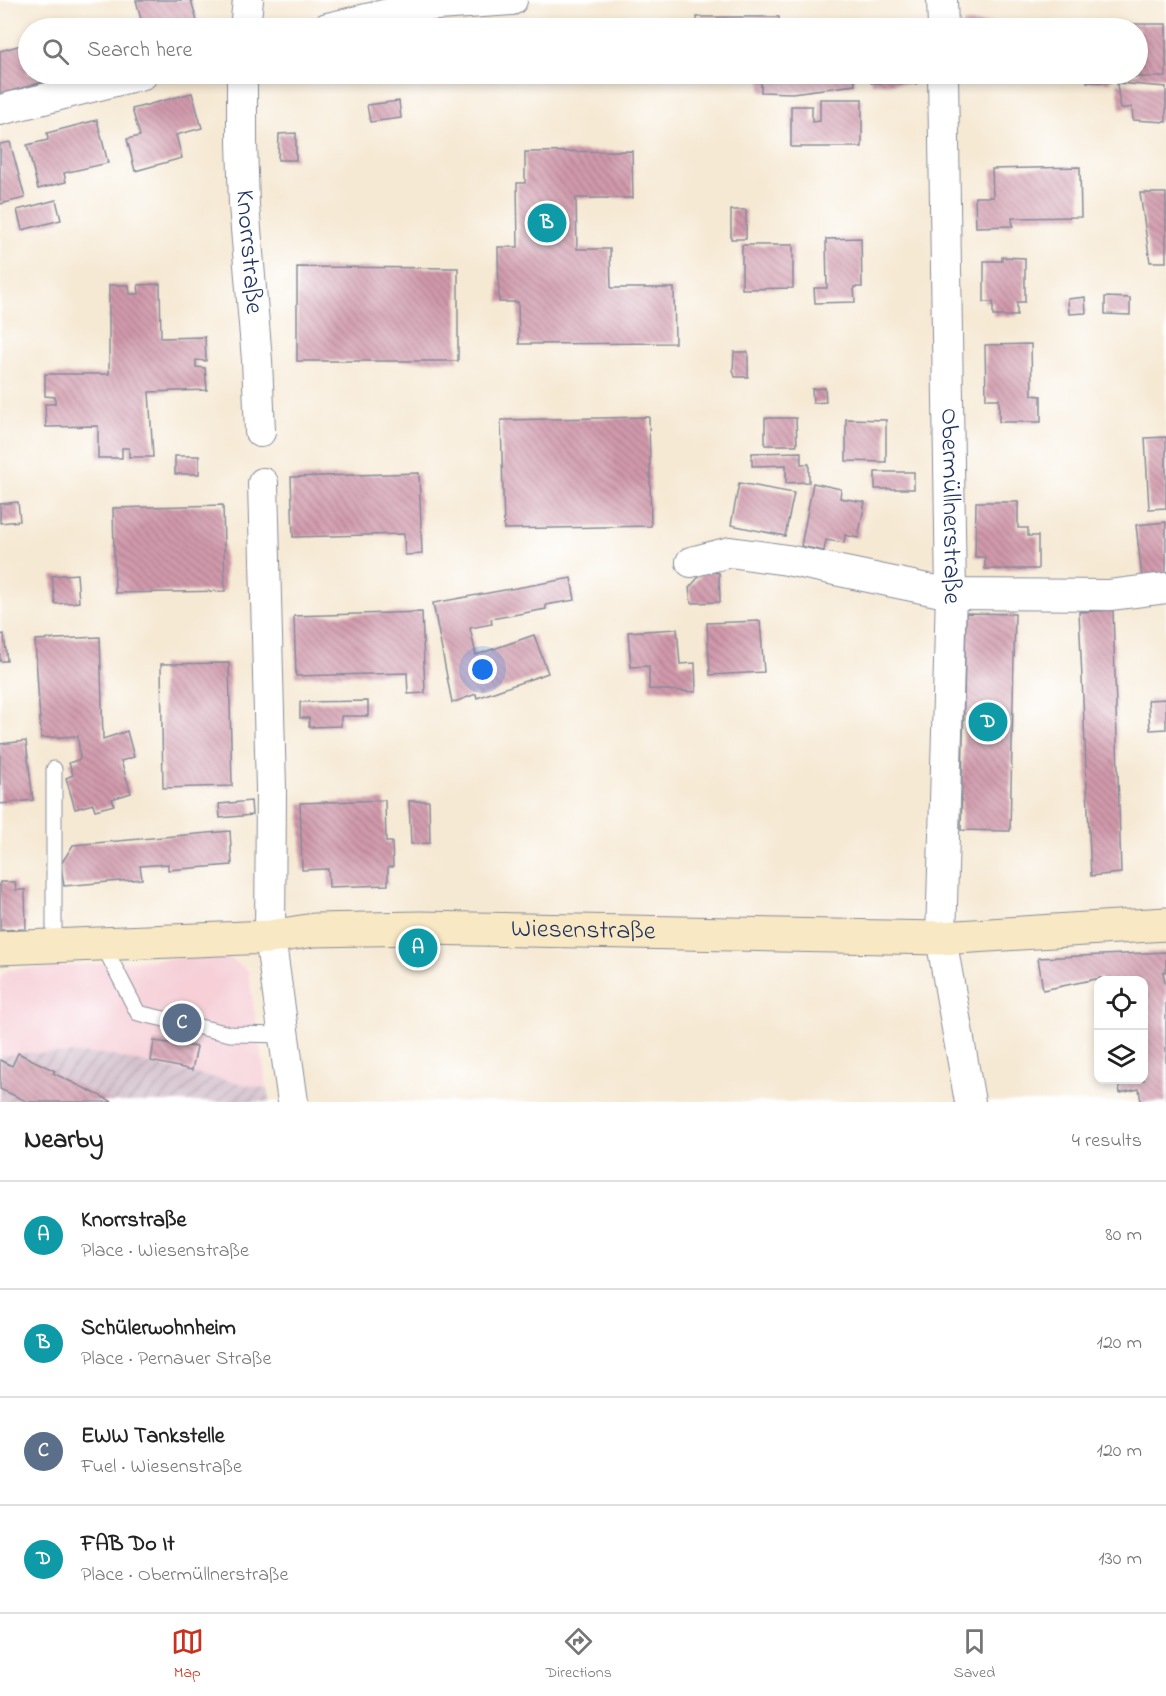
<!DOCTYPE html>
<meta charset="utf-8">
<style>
:root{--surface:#fff;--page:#f6f6f6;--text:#222;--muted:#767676;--line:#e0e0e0;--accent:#c8321e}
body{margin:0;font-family:"Indie Flower",sans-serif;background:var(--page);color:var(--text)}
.controls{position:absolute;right:18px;bottom:18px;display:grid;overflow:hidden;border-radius:12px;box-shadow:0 3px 9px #0003}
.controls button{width:54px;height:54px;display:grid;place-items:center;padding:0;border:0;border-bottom:2px solid var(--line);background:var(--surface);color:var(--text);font:30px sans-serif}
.you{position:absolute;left:483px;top:670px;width:21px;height:21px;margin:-15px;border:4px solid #fff;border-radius:50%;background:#1a73e8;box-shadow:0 0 0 9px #1a73e833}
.badge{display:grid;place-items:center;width:39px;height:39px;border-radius:50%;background:var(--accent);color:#fff;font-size:20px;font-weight:700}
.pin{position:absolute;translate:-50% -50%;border:3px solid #fff;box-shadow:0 2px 6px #0006}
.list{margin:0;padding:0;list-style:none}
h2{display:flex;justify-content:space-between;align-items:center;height:78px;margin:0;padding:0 24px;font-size:26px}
h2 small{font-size:20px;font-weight:400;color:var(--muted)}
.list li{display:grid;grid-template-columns:39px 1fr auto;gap:18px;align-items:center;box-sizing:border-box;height:108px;padding:0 24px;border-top:2px solid var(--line)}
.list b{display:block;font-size:22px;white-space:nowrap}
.list p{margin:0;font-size:20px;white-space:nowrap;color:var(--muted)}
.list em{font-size:20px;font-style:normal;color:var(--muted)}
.icon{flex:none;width:33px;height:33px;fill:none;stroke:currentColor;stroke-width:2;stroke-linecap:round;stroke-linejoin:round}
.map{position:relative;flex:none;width:1166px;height:1102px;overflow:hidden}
.search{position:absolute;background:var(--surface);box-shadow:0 3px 9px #0003;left:18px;right:18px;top:18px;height:66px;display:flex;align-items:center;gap:15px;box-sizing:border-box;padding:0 21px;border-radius:33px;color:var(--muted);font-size:22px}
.sheet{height:510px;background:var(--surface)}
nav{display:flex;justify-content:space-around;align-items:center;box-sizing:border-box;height:84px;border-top:2px solid var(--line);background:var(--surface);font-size:16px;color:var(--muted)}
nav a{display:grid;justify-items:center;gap:3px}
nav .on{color:var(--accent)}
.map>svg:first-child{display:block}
</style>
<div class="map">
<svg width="1166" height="1102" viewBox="0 0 1166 1102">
<defs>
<pattern id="industrial-furrows" width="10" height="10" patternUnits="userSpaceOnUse" patternTransform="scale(1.5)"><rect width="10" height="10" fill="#d1bdc9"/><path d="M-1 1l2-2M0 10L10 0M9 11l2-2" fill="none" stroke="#a99aa6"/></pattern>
<pattern id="building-back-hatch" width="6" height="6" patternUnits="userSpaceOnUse" patternTransform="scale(1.5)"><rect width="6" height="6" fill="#d19aab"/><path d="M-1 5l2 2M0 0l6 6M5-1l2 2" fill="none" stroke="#a97e8e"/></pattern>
</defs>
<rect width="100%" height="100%" fill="#fff"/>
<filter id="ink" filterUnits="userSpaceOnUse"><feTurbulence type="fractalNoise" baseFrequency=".0167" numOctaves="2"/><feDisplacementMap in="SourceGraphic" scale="12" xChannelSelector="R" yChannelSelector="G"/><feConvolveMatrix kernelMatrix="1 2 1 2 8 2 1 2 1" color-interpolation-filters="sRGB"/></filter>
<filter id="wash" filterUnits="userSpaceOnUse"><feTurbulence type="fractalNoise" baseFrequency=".008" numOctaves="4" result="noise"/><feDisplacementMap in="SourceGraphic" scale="24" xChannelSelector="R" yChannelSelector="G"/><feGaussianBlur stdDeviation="1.35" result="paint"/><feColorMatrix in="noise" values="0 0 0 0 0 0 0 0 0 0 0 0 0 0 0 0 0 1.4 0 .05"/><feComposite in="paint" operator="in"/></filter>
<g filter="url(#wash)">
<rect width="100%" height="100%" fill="#f6e9d4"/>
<polygon fill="#f6cfd7" points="226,955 248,971 267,1089 149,1065 23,1053 0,1056 0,974 3,975 8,970"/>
<polygon fill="url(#industrial-furrows)" points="23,1053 103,1054 267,1089 270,1102 0,1102 0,1056"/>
<g id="blocks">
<g fill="url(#building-back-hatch)">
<polygon points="136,0 191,0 199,28 154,28 153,24 143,27"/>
<rect x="697" y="17" width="82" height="11"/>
<rect x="963" y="23" width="47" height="5"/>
<polygon points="1113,24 1166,24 1166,77 1113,77 1113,74 1138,74 1138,28 1113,28"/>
<polygon points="28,43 28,74 72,74 0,94 0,51"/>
<polygon points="761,74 854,74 855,85 792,93 761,92"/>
<polygon points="871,74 917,74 917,84 871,83"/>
<rect x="1087" y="74" width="24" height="8"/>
<polygon points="1117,83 1166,87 1166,122 1133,120 1132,107 1120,109"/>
<polygon points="192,93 202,128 176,135 182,158 135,171 127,139 140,136 132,109"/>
<polygon points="820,99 862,99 862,147 791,147 791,106 812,106 812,122 820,121"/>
<polygon points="399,101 401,118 370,122 367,105"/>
<polygon points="97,120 108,163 64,173 66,182 38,189 27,145 48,140 47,133"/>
<polygon points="296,133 296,160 278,160 279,134"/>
<polygon points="10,142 25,198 0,204 0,144"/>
<polygon points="632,151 633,198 576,198 577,249 610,249 611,288 674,288 675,343 519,344 518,302 499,302 498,247 518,247 517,183 525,183 525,152"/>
<polygon points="1080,167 1081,217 1012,218 1013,226 976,227 975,197 993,197 992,169"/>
<polygon points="1140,193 1166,193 1166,262 1150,262"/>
<polygon points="56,200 61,220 22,230 17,210"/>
<rect x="731" y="210" width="15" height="29"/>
<polygon points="861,238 862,287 854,287 855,302 815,303 814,288 827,288 826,239"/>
<polygon points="742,245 793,245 793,288 742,289"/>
<polygon points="1002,257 1025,258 1025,302 1017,302 1017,316 993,316 993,302 984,302 984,261 1002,261"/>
<polygon points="297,267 458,268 458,361 297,361"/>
<polygon points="160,284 161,338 205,337 206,361 196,360 196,367 205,368 207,390 149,392 153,457 129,457 129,448 122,448 122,458 98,458 98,426 46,427 45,404 55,404 55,397 45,396 45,374 109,374 109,285 129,285 130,294 139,294 138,285"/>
<polygon points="1085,297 1086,313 1069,314 1068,299"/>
<polygon points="1105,297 1130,298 1130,315 1105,314"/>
<polygon points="1031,344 1032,395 1041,396 1041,422 999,422 999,399 986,399 985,345"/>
<polygon points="734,352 748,352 748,377 735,377 733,370"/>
<polygon points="825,388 826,402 813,403 812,389"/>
<polygon points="649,417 651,526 504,529 501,420"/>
<polygon points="765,418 796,418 797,445 765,445"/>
<polygon points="846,419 886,420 886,462 846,461"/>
<polygon points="1166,437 1166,508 1149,509 1145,438"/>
<polygon points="801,452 801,464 809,464 809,482 786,483 786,465 752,466 752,453"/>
<rect x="175" y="456" width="24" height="18"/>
<rect x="875" y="472" width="39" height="17"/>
<polygon points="419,473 422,554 405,555 404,534 293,537 291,477"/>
<polygon points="739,483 794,493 785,536 731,525"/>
<polygon points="813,483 841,489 840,498 865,502 858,538 845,535 844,543 826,540 824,551 801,546"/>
<polygon points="18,502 20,521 0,523 0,504"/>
<polygon points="976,502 1018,502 1018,528 1028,528 1028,536 1038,536 1038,569 985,569 985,557 975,557"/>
<polygon points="223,505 225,591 115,593 113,508"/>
<polygon points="1166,522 1166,575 1142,578 1136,525"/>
<polygon points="704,571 719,573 720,602 691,603 689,588"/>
<polygon points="77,574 79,602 55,604 52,576"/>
<polygon points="571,578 575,600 546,605 546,609 491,619 492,624 470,628 476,655 534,635 548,673 477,698 476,694 452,703 433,603"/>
<polygon points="1113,610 1121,873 1091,876 1079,612"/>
<polygon points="422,612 425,693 408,694 407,673 296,676 294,616"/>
<polygon points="966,613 1015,614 1010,831 961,830"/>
<polygon points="760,621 764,672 710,675 707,623"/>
<polygon points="677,629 680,664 695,663 696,692 649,689 649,666 631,667 628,632"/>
<polygon points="4,634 7,661 0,661 0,635"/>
<polygon points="100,637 103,739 127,731 134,757 121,761 131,793 112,799 114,805 95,810 93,804 75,809 66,778 73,775 69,763 80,759 78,736 41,738 35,640"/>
<polygon points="229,663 232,786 163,788 161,664"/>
<polygon points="1166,699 1166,729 1150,730 1148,700"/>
<polygon points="368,701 368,716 341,716 341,726 309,727 309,718 300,718 300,702"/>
<polygon points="26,741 33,800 0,804 0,744"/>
<polygon points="385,800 386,842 392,842 393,867 388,867 388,885 329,887 328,869 302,870 300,803"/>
<polygon points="251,801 252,815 220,818 219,804"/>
<polygon points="409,801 429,801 430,843 411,844"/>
<polygon points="230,831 232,865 168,870 168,864 140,866 142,879 64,886 61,864 73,845"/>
<polygon points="0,882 15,882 16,890 25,890 26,929 0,930"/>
<rect x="408" y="945" width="19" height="6"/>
<polygon points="1166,952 1166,972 1163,972 1166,986 1166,1102 1141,1102 1139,1089 1120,1093 1118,1080 1144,1080 1144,981 1101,981 1101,978 1043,990 1038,958"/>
<polygon points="154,1041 197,1047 192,1070 151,1061"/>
<polygon points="18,1053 55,1071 53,1073 113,1102 28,1102 0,1089 0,1060 12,1066"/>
</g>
</g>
</g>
<g filter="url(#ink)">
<use href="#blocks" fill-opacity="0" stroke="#888c99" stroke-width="1.5"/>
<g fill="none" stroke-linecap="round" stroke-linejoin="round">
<defs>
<g id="lane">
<polyline points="102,943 138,1013 230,1034 284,1035"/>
<polyline points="54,945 54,769"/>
</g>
<g id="street">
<polyline points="942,0 943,28"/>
<polyline points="245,28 248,0"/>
<polyline points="327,28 423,6 512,0"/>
<path id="s1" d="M242,74V142L244,205L257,360L260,432"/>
<path id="s2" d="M943,74L951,594L941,938L970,1102"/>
<polyline points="0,110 143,74"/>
<polyline points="263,483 271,789 270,937 293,1102"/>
<polyline points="691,562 730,552 787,560 951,594 1110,595 1166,588"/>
</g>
<g id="secondary">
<path id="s3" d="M0,948L270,937L314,930L420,928L941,938L1166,924"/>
</g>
</defs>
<use href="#lane" stroke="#888c99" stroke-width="17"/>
<use href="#street" stroke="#888c99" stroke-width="32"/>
<use href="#secondary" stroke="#888c99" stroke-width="35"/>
<use href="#lane" stroke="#fff" stroke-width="15"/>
<use href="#street" stroke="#fff" stroke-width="30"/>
<use href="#secondary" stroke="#f8e8c3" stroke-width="33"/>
</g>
</g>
<g text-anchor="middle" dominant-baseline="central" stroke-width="6" stroke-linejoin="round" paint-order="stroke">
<g font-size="26" fill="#1b2f5e" stroke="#fff">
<text stroke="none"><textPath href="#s1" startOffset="178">Knorrstraße</textPath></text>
<text stroke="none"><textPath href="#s2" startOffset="432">Obermüllnerstraße</textPath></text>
<text stroke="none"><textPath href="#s3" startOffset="584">Wiesenstraße</textPath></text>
</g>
</g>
</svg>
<div class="controls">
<button><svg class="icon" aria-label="locate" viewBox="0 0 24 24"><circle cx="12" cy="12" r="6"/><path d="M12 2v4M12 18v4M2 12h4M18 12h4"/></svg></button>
<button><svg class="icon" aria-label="layers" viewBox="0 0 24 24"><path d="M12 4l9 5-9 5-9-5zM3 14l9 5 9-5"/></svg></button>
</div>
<div class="you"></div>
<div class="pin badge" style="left:418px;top:948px;background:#0f9aa8">A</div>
<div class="pin badge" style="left:547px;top:223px;background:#0f9aa8">B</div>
<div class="pin badge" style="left:182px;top:1023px;background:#5c6f8a">C</div>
<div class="pin badge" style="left:988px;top:722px;background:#0f9aa8">D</div>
<div class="search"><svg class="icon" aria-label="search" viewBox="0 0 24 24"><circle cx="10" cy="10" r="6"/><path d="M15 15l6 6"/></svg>Search here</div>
</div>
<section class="sheet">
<h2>Nearby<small>4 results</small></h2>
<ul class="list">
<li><span class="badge" style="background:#0f9aa8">A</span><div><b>Knorrstraße</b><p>Place · Wiesenstraße</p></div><em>80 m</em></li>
<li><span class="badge" style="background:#0f9aa8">B</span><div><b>Schülerwohnheim</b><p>Place · Pernauer Straße</p></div><em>120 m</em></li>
<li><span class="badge" style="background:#5c6f8a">C</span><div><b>EWW Tankstelle</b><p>Fuel · Wiesenstraße</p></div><em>120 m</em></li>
<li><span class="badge" style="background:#0f9aa8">D</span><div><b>FAB Do It</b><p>Place · Obermüllnerstraße</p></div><em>130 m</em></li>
</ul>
</section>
<nav>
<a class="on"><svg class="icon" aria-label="map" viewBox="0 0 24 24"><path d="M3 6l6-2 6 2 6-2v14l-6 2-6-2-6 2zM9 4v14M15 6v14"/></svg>Map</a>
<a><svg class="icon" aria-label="directions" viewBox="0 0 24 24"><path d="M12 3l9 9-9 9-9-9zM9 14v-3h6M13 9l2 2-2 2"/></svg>Directions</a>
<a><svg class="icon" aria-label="saved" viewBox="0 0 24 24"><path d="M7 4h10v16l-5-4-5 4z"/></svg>Saved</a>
</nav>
